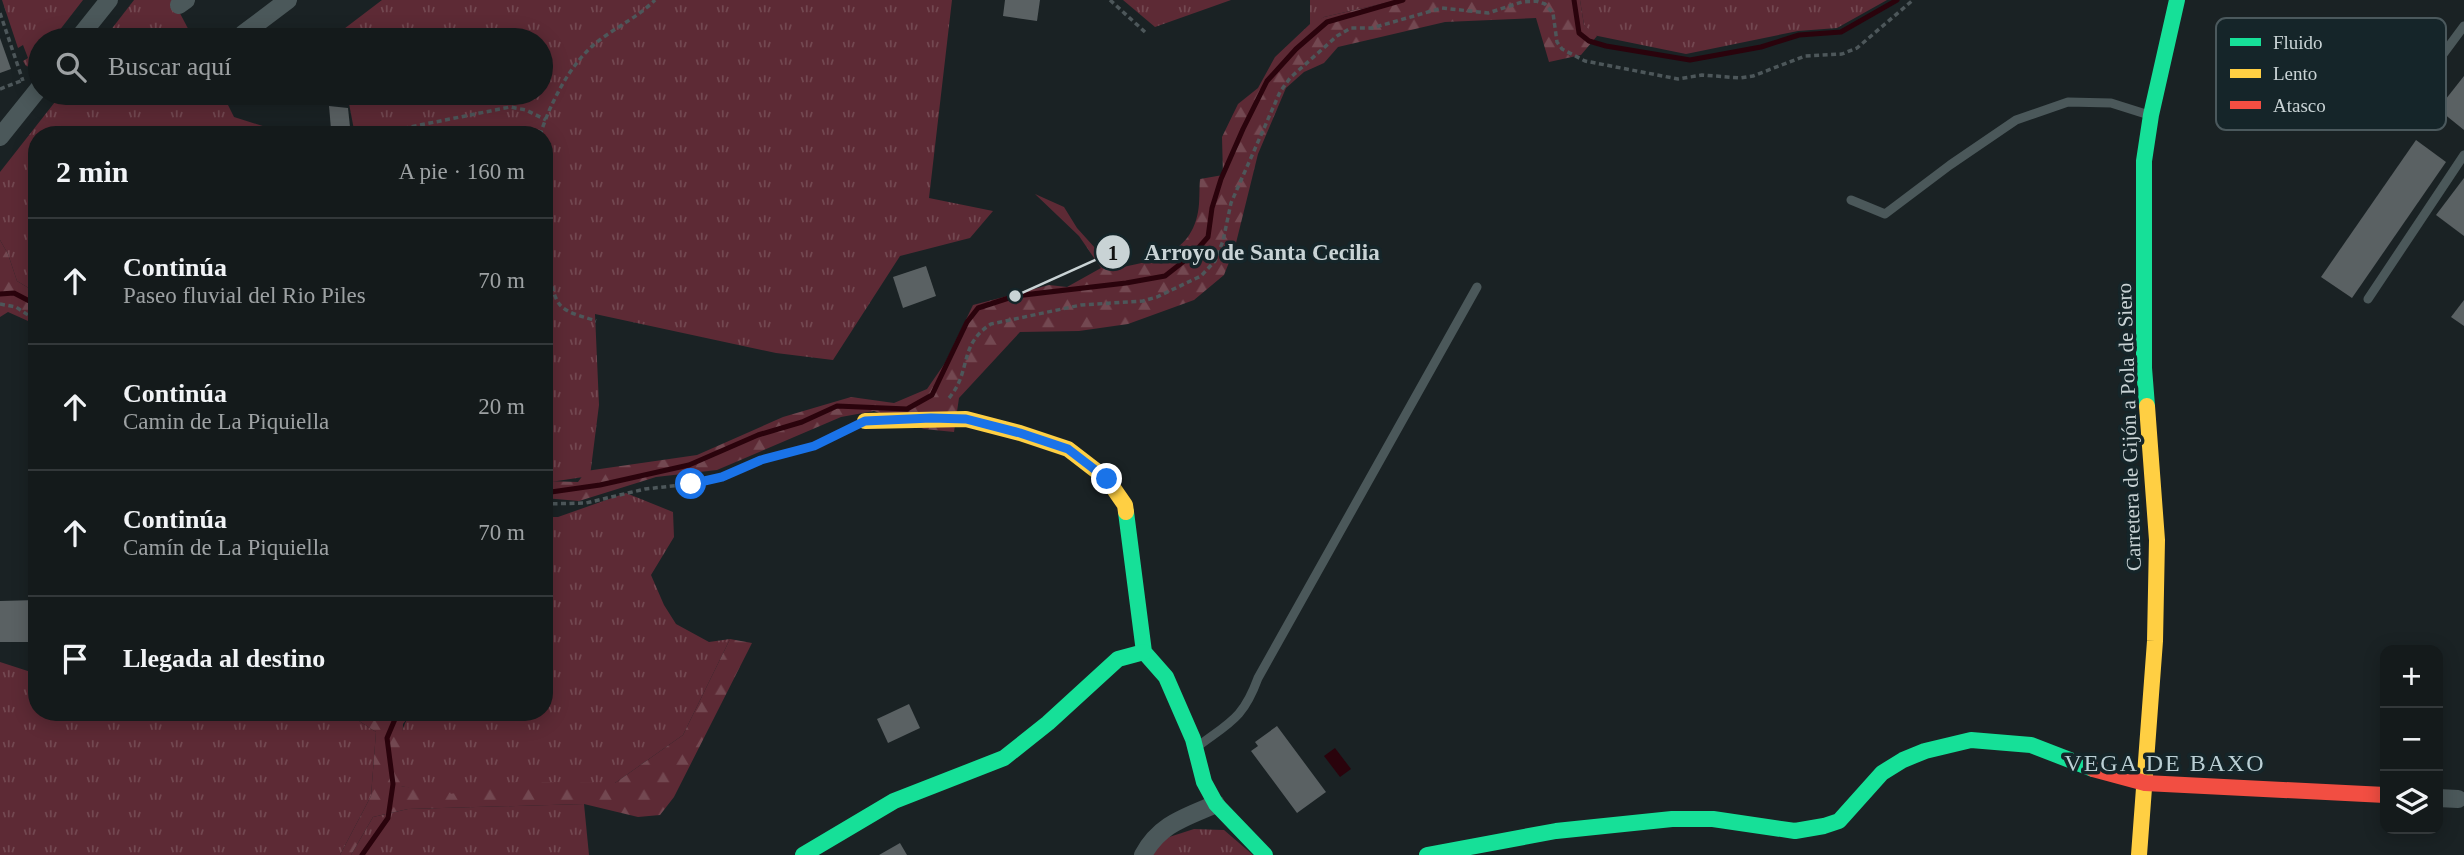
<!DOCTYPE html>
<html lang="es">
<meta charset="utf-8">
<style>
:root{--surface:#141a1b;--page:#212728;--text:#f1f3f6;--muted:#9da1a3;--line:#33383a}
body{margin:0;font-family:Georgia,serif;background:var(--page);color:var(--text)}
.controls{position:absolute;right:21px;bottom:21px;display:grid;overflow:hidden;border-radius:14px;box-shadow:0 4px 18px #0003}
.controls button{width:63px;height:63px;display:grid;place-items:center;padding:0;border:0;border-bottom:2px solid var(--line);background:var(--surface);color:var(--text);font:35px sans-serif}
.stop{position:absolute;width:21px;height:21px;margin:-16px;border:5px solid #1a73e8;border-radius:50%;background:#fff}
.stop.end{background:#1a73e8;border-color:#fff;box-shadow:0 2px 7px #0008}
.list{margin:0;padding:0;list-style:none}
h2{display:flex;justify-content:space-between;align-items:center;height:91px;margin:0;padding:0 28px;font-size:30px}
h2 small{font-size:23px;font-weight:400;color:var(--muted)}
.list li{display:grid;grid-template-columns:46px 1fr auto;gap:21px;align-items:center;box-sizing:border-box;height:126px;padding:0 28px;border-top:2px solid var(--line)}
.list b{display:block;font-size:26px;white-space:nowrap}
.list p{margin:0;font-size:23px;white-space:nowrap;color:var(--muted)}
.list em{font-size:23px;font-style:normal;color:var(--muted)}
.icon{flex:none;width:38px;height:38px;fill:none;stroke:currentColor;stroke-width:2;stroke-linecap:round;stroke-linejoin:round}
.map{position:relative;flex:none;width:2464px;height:855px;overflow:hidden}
.search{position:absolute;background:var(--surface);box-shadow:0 4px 18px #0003;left:28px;top:28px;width:525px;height:77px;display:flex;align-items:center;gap:18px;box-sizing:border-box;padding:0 24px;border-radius:38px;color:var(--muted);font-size:26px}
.panel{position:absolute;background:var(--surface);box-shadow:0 4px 18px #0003;left:28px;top:126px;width:525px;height:595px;border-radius:28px}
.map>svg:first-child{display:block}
</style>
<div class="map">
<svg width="2464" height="855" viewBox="0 0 2464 855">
<defs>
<pattern id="grass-tufts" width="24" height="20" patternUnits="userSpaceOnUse" patternTransform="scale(1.75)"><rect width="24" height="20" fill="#5d2a35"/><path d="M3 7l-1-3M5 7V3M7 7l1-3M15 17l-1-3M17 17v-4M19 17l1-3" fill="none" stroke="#734851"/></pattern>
<pattern id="forest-firs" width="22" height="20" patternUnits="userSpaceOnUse" patternTransform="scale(1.75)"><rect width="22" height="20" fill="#5d2a35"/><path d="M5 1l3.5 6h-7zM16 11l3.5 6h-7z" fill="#734851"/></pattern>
</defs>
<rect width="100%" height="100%" fill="#1a2224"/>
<g fill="url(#grass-tufts)">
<polygon points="2,0 83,0 52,40 40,40 40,55 31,67 26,66 23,61 28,58 23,45 18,48"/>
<polygon points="134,0 173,0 194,40 103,40"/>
<polygon points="382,0 952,0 929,198 993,211 970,238 900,256 833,360 776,353 595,314 599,405 590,476 544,483 544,135 355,135 347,93 541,93 541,40 337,40 336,35"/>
<polygon points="1123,0 1231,0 1155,27"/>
<polygon points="1310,0 1398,0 1324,17 1310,27"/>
<polygon points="1580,0 1887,0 1837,28 1798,31 1686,54 1593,35 1584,25"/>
<polygon points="62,93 222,93 234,117 291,135 37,135 37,293 17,281 8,254 0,240 0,172"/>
<path d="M626,493L673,512L674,537L651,575L664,605L676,624L709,642L730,639L683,735L615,783L510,784L453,798L401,786C397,760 396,736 411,712H544V517H558Z"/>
<polygon points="0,662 37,674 37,712 231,712 238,715 247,712 328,712 356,719 376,732 371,796 340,855 0,855"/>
<polygon points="584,804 589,855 351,855 373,817 408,809"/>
<polygon points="1194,829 1224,830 1253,855 1153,855 1163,839"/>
</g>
<g fill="url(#forest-firs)">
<path d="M1398,0H1580L1584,25L1597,36L1581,55L1549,62L1536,18L1445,22L1338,47L1324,63L1304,72L1286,88L1258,154L1235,247L1224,275L1194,300L1128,324L1079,331L1020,332L959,398L954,432L924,429L874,411L841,417L717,470L656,477L579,501L544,498V481L578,482L586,471L697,455L783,417L851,397L894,403L927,389L945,363L973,305L1049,285L1067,287L1101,268L1079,236L1035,194L1064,207L1077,228L1114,269C1151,261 1190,256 1198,212C1200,202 1199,190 1200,179L1223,175L1222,137L1238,104L1258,88L1275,57L1310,24L1324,17Z"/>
<polygon points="0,240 8,254 17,281 37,293 37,325 8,312 0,317"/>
<polygon points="730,639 752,643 674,797 660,815 638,817 584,804 408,809 373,817 351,855 340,855 371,796 376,732 356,719 328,712 412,712 403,724 401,786 450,794 518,782 615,783 683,735"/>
</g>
<polygon fill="#2a030c" points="1335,748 1351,769 1340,777 1324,756"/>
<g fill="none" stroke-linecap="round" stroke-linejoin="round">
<g stroke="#2a030c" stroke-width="5">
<polyline points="1574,0 1579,33 1589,41 1606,46 1690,60 1761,47 1799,35 1841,32 1897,0"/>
<polyline points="0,294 14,293 37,305"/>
<polyline points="544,493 600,485 689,465 758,435 802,422 837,406 907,409 932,395 967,322 978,308 1015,296 1126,283 1165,276 1193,254 1208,237 1212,208 1221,179 1243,129 1267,81 1296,49 1327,22 1403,0"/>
<polyline points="362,855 388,818 393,784 387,738 398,712"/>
</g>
</g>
<g fill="#5a6163">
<polygon points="1005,0 1040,0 1037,21 1003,16"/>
<polygon points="0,38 11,69 0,73"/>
<polygon points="2464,76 2464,130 2438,109"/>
<polygon points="329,106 348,108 350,127 331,129"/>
<polygon points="2416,140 2446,162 2352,298 2321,277"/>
<polygon points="2464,178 2464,236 2436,215"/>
<polygon points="926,266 936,296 903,308 893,277"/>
<polygon points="2464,300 2464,326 2451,317"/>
<polygon points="37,600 37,642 0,642 0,601"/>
<polygon points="909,704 920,728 888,743 877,719"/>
<polygon points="1277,726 1326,792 1297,813 1251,751 1258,746 1255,742"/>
<polygon points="900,843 907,855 879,855"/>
</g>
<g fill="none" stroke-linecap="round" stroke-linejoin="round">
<g stroke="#4d575a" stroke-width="3.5" stroke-dasharray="5 3.5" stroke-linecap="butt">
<polyline points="1110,0 1145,32"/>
<polyline points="0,13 23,81"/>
<polyline points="0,89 21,81"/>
<polyline points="370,135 510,107 526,110 546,120"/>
<path d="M540,135C551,101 572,60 601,39C620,25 639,16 655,0"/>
<path d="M544,236C547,253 549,294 561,306C569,314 585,317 596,321"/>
<polyline points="0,304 16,307 37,321"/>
<path d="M949,398C972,371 958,345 991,324L1081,305L1143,301L1157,297L1201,276L1215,261L1223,241L1231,203L1280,92L1290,78L1337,36L1351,28H1372L1442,8L1488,13L1522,2L1536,1L1545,4L1553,13L1557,42L1562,49L1585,61L1678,79L1702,75L1740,78L1753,76L1805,56L1842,54L1857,48L1913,0"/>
<polyline points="544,504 586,503 645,489 691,484 722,477 761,460 814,447 847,428"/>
</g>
<g stroke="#4b585a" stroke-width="9">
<polyline points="2418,88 2464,26"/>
<polyline points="1851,200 1885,214 1950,165 2016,120 2068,102 2111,103 2149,115"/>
<polyline points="2368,299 2464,155"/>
<path d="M1197,747C1230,722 1243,719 1258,678L1477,287"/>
</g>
<g stroke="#4b585a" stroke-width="18">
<polyline points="179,5 186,0"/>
<polyline points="243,34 288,0"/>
<polyline points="77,40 109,0"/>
<polyline points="0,137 40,87"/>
<polyline points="2438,798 2458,799"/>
<path d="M1143,855C1160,824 1184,818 1216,804"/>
</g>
<g stroke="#16e098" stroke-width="16">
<polyline points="2147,406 2144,368 2144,161 2151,115 2177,0"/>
<polyline points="1126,512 1144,652 1166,677 1193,739 1204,782 1216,804 1265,855"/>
<polyline points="803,855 894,801 1004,758 1048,723 1118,659 1144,652"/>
<polyline points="1427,855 1556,831 1672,819 1713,819 1795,831 1824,826 1839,821 1882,773 1903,760 1925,751 1971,740 2031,745 2093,769"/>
</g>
<g stroke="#ffcf43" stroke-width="16">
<polyline points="865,421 966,419 1020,433 1068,449 1107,479 1125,505 1126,512"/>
<polyline points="2139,855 2155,641 2157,540 2147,406"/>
</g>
<polyline stroke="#f24e42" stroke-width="16" points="2093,769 2145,783 2385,795"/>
</g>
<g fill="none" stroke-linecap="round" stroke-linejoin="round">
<polyline stroke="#1a73e8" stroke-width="9" points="691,484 722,477 761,460 814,446 865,421 931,418 966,419 1020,433 1068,449 1107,479"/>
</g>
<g text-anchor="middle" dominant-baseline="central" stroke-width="7" stroke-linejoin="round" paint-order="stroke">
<g font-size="21" fill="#c9d3d5" stroke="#152529">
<text transform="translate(2129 427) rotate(-92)">Carretera de Gijón a Pola de Siero</text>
</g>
<g font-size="24" letter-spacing="2" fill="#bbcfd4" stroke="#152529">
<text x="2165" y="763">VEGA DE BAXO</text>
</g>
</g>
<rect x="2216" y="18" width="230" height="112" rx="10" fill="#152529" stroke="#4b595d" stroke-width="2"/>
<rect x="2230" y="38" width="31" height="8" fill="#16e098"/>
<rect x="2230" y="69" width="31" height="9" fill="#ffcf43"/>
<rect x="2230" y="101" width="31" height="8" fill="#f24e42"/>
<g font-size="19" fill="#c9d3d5">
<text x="2273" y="49">Fluido</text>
<text x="2273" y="80">Lento</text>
<text x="2273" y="112">Atasco</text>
</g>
<path fill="none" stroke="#c9d3d5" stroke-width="2.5" d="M1015 296L1113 252"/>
<g fill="#c9d3d5" stroke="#152529" stroke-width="2.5">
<circle cx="1015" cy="296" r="7"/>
<circle cx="1113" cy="252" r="18"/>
</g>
<g font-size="21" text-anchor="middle" font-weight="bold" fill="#111">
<text x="1113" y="260">1</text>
</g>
<g font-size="23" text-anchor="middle" font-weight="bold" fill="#c9d3d5" stroke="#152529" stroke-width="7" stroke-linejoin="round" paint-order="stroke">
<text x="1262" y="260">Arroyo de Santa Cecilia</text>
</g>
</svg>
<div class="controls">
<button>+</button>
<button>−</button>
<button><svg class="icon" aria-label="layers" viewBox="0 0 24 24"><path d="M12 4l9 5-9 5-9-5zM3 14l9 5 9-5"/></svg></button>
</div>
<div class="stop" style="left:691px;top:484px"></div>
<div class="stop end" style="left:1107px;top:479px"></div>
<div class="search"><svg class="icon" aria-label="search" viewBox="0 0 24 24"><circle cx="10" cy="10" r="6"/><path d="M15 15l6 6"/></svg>Buscar aquí</div>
<section class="panel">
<h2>2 min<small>A pie · 160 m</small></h2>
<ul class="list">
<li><svg class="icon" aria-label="ahead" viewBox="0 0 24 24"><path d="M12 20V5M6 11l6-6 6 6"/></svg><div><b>Continúa</b><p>Paseo fluvial del Rio Piles</p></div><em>70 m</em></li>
<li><svg class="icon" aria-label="ahead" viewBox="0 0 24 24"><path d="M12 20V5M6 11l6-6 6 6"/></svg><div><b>Continúa</b><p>Camin de La Piquiella</p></div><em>20 m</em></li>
<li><svg class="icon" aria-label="ahead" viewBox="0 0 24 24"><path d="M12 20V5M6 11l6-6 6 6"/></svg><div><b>Continúa</b><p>Camín de La Piquiella</p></div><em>70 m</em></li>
<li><svg class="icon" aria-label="arrive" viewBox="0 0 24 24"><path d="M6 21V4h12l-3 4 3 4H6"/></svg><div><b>Llegada al destino</b></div></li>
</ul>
</section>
</div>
